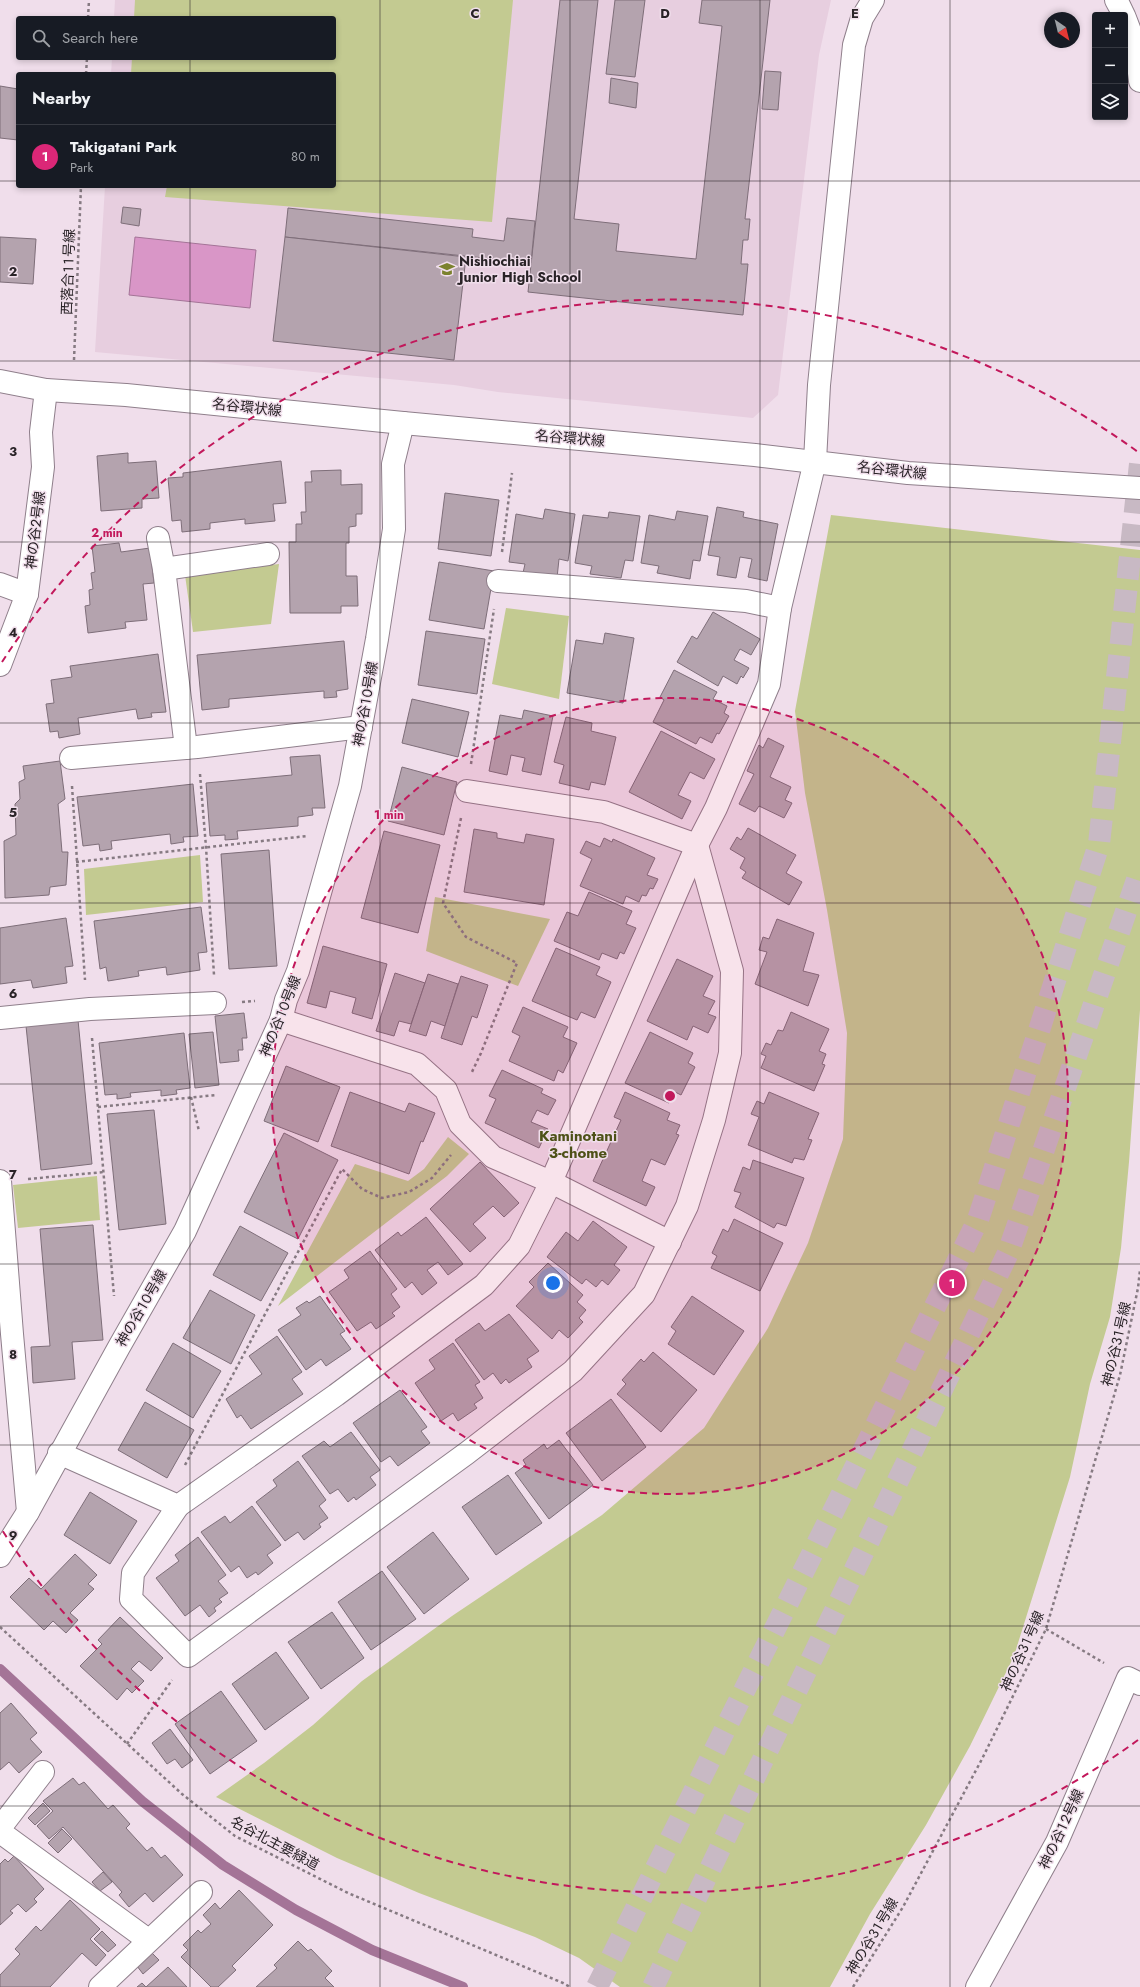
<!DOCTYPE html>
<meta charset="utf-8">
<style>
:root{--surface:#171b24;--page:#20242c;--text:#f1f3f6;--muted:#9ea1a6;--line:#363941;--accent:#db2777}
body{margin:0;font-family:Jost,"Noto Sans JP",sans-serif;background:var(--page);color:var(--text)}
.controls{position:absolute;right:12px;top:12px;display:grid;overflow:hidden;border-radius:4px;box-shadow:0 2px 6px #0003}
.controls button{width:36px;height:36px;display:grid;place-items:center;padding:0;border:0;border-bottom:1px solid var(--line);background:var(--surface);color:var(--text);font:20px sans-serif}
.compass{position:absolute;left:1044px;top:12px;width:36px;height:36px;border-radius:50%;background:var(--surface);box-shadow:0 2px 6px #0003;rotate:145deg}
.you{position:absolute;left:553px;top:1283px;width:14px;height:14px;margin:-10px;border:3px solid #fff;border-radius:50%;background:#1a73e8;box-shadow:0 0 0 6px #1a73e833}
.badge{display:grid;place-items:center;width:26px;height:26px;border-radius:50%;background:var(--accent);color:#fff;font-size:13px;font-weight:700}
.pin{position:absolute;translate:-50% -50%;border:2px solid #fff;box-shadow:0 1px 4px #0006}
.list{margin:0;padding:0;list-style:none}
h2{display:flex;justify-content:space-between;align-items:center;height:52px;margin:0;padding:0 16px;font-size:17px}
h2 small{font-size:13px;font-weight:400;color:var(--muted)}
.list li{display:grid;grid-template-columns:26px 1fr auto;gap:12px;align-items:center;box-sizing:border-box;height:64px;padding:0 16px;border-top:1px solid var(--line)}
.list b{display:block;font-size:15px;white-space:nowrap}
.list p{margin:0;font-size:13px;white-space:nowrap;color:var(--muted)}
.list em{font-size:13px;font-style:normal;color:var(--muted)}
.icon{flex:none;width:22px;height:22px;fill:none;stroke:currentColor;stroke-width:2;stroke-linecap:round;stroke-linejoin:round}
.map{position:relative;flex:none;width:1140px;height:1987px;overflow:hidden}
.search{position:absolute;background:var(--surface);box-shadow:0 2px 6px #0003;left:16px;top:16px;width:320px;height:44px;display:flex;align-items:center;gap:10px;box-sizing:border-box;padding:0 14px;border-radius:4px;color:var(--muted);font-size:15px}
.panel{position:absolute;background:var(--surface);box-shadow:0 2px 6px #0003;left:16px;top:72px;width:320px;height:116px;border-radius:4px}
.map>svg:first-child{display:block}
</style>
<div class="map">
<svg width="1140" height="1987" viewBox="0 0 1140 1987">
<rect width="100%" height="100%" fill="#f0deeb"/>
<polygon fill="#e7cedf" points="115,0 831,0 819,55 778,395 753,418 498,392 454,385 95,352 105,186 334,186 334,74 111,74 112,58 334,58 334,18 114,18"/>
<g fill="#c3ca91">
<polygon points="135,0 513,0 492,222 165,197 167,186 334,186 334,74 131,74 132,58 334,58 334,18 134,18"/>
<polygon points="831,515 1140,550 1140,1010 1129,1162 1121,1248 1110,1317 1090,1384 1070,1477 1014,1656 970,1746 926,1825 870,1914 830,1987 620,1987 579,1958 535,1937 419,1893 337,1858 216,1797 264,1763 313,1725 362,1681 452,1616 602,1515 704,1428 768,1328 808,1243 843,1139 847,1033 827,910 805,793 795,711"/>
<polygon points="279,564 271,624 193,632 185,575"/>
<polygon points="506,608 569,616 559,699 492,684"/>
<polygon points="200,855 203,902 86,915 84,869"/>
<polygon points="435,897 550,919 518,986 426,951"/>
<polygon points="448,1137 469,1154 447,1176 278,1306 355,1164 408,1181 424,1169"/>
<polygon points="97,1176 100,1220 18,1228 13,1185"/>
</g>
<polygon fill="#d996c7" stroke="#a47497" points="135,237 256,250 250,308 129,295"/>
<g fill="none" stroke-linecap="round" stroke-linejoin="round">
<polyline stroke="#a47497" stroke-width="10" points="0,1669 142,1801 223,1865 296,1910 372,1950 463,1987"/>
</g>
<g fill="#b4a3ae" stroke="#7e6e79">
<polygon points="560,0 598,0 574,219 619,224 616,251 696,259 722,26 699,23 702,0 770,0 745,219 750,219 748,240 743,240 741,264 748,264 743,315 528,292"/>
<polygon points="615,0 645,0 635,77 606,74"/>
<polygon points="765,71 781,72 778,110 762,109"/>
<polygon points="611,78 638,83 636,108 609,103"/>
<polygon points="0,86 18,89 18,140 0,138"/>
<polygon points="123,207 141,209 139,226 121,223"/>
<polygon points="288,208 473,229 472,237 504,241 507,218 535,221 531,263 285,237"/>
<polygon points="0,237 36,239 33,284 0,282"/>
<polygon points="285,237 466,257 454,360 273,341"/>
<polygon points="128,453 128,463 156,461 159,498 142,499 142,508 101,511 97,456"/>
<polygon points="281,461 286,503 273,504 275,521 245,524 245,519 210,523 210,529 182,532 181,520 172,521 168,478 183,477 183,473"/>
<polygon points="341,470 341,485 362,484 362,514 356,514 356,526 349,527 349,543 346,543 346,576 357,576 358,606 341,606 341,613 290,613 289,542 296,542 296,524 302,524 301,512 306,512 305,482 312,482 311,471"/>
<polygon points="445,493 499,500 491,556 438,549"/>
<polygon points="717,507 744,512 743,517 778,524 767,581 748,577 752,559 740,557 736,578 717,575 720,557 708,555"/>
<polygon points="545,509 575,514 568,561 559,559 557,578 523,573 525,564 509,562 516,514 543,519"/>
<polygon points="677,511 708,516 700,561 693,560 690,579 657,573 659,566 641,563 649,515 675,520"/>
<polygon points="609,512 640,516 633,561 625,560 621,578 590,574 592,566 575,563 583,515 608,518"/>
<polygon points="119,543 121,552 150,548 154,583 143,584 147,620 125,622 126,628 88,633 85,606 90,605 89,590 93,589 91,573 95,572 92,546"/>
<polygon points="439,562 494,571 484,629 429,620"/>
<polygon points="713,612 760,639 751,655 740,649 734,660 749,668 743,678 741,676 737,684 723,676 718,686 677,662 692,636 697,639"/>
<polygon points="426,631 485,639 477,694 418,685"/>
<polygon points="605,633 634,638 623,703 567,693 576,640 603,644"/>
<polygon points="344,641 348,689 336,691 337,697 324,698 324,691 229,699 229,707 202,710 197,655"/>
<polygon points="158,654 166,712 151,713 152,717 138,719 136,709 78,718 80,734 59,738 58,731 50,732 46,704 54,703 51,680 72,677 70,666"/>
<polygon points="674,670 717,692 713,699 727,706 724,713 729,716 719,734 717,733 712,743 700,737 696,744 653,722 664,700 660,697"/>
<polygon points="412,699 469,712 458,757 402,743"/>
<polygon points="524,710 553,716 541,775 522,771 525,758 511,755 507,775 489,771 500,715 522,719"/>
<polygon points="566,717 592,723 591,731 616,737 605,785 591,782 589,790 559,783 564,765 554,762"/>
<polygon points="661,731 715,759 704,779 690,772 678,795 691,801 682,819 629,792"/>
<polygon points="768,738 784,746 770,777 791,787 785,800 792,803 784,818 759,806 755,812 739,804 754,774 747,771 759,745 763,748"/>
<polygon points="320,755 325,808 312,808 313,815 298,817 298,826 237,831 238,839 225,840 225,835 210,836 206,783 292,775 290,757"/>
<polygon points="60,761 65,799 58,804 62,852 68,852 66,885 50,887 49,895 5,898 4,841 16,835 15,804 20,799 19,782 25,779 23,766"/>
<polygon points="402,767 457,782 444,835 388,821"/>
<polygon points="193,784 198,836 183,837 184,842 171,844 170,834 111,841 112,849 100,851 99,844 83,846 77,797"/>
<polygon points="748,828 796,855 786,873 802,882 789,905 742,878 746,872 740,868 745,858 730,849 737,837 741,840"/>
<polygon points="474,829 497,833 497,838 524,843 526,834 554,839 544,905 464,892"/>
<polygon points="384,831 440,845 418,933 361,918"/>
<polygon points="604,838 612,842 613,839 655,858 647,875 658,879 653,889 650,888 646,896 642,895 639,902 626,896 623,904 580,886 592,859 580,853 586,841 600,847"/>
<polygon points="269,850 277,966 229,969 221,854"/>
<polygon points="589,892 632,911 626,924 636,928 624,954 620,952 617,959 602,953 599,960 554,941 567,912 578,916"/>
<polygon points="201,907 207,952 198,953 200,970 167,975 166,967 138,971 139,976 108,981 106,967 100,969 94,921"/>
<polygon points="66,918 73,966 65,967 67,983 33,988 31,980 0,984 0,928"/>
<polygon points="777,919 814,933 803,971 819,975 808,1006 755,984 767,952 759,950 763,937 769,939"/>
<polygon points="323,946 387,964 372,1019 352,1013 356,998 330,991 326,1008 307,1003"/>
<polygon points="556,948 600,967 596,975 611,982 595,1018 581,1012 577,1020 532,1001"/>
<polygon points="677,959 713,976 703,996 715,1001 708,1014 716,1017 708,1033 693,1026 687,1040 647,1021"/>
<polygon points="395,973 425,983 411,1024 399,1021 394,1036 376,1031"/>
<polygon points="428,974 458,984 445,1026 431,1021 426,1036 409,1031"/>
<polygon points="461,976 488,985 477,1018 472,1016 462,1045 441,1038"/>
<polygon points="523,1007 568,1027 563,1037 577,1043 563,1073 558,1070 554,1081 509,1061 520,1036 512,1032"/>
<polygon points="791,1012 829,1029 819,1051 826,1054 822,1064 825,1065 814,1091 761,1068 766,1056 761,1054 766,1043 771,1045 778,1030 783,1031"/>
<polygon points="244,1013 247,1038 242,1038 243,1050 238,1050 239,1061 220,1063 215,1016"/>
<polygon points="78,1020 92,1164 41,1170 26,1026"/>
<polygon points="213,1032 219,1085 195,1088 189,1034"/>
<polygon points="650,1032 693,1053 688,1063 695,1067 681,1095 675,1092 669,1103 625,1083"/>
<polygon points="184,1033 190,1088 176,1090 177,1094 161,1096 161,1090 130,1093 131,1097 117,1099 117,1094 105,1095 99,1043"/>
<polygon points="286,1066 340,1087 318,1142 264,1121"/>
<polygon points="502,1070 543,1089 541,1093 556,1100 548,1115 537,1110 531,1122 548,1129 539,1148 485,1123 496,1099 489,1096"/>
<polygon points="350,1092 405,1112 409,1103 435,1113 423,1142 421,1141 409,1174 331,1146"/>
<polygon points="625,1092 670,1113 667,1120 680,1125 676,1134 679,1135 665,1165 651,1159 642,1181 655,1187 646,1206 593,1181 621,1120 614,1117"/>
<polygon points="769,1092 819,1113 808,1139 812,1140 804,1160 794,1158 792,1163 748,1145 759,1117 751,1114 757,1101 764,1104"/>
<polygon points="154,1110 166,1224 119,1230 107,1114"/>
<polygon points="284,1133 338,1160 298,1239 244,1212"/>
<polygon points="753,1160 804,1178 786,1226 777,1223 774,1228 735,1207 741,1193 734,1191 743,1167 750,1170"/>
<polygon points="480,1162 519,1203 504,1217 493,1206 473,1224 486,1238 470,1252 430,1209"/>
<polygon points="426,1217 463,1264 448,1275 438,1262 427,1270 437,1283 422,1295 412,1282 405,1288 375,1250 398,1232 401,1236"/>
<polygon points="734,1219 783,1243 760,1291 711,1268 717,1256 712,1253 723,1229 728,1232"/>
<polygon points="593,1221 627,1247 614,1265 620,1270 608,1285 602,1280 596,1287 586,1279 582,1284 547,1257 566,1232 578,1241"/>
<polygon points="93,1225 103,1340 72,1342 75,1379 33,1383 31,1347 50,1346 40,1229"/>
<polygon points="240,1226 288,1253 261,1301 213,1275"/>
<polygon points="370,1251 397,1289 391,1294 400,1307 392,1313 395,1316 376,1329 371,1322 357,1331 329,1292 349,1278 344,1270"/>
<polygon points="548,1263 583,1295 577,1302 586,1310 579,1318 583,1322 568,1338 559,1330 552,1339 516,1306 534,1287 529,1282"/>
<polygon points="210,1290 255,1315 231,1364 183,1338"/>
<polygon points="320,1296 345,1331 340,1334 351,1349 326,1366 321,1359 306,1370 278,1330 301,1315 296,1308 307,1301 309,1303"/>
<polygon points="692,1296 744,1331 714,1375 668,1344 676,1331 671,1327"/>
<polygon points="509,1314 539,1351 527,1359 532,1367 509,1383 506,1379 501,1384 493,1373 484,1380 455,1340 479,1323 485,1331"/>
<polygon points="277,1336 302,1372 292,1379 303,1394 251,1429 241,1415 237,1418 226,1399 262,1374 249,1356"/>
<polygon points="173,1343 221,1371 193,1418 146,1390"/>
<polygon points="453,1343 480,1382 475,1385 483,1398 474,1404 477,1408 458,1421 453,1413 441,1421 415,1383 435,1369 429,1360"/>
<polygon points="653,1352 697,1390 661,1432 617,1394 626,1384 622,1380 641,1359 644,1362"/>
<polygon points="400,1390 427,1427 421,1431 430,1443 398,1466 390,1456 381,1462 353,1423"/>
<polygon points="611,1399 646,1447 602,1481 566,1433"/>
<polygon points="145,1402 194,1430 167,1478 118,1450"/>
<polygon points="351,1432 380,1470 370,1477 376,1485 356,1500 354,1497 348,1502 338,1489 330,1494 302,1456 324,1441 330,1447"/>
<polygon points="559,1440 593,1485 549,1519 515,1473 526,1465 523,1460 544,1444 547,1449"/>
<polygon points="298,1461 326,1500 319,1506 328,1518 319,1524 321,1527 304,1540 298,1532 285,1541 256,1502 277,1486 273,1480"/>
<polygon points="508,1475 542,1523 496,1555 462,1507"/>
<polygon points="90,1492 137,1521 110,1564 64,1535"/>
<polygon points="252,1506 281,1545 267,1555 273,1563 258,1575 256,1572 247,1578 239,1566 231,1572 201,1532 225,1516 230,1523"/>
<polygon points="433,1532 469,1579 424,1614 387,1567"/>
<polygon points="198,1537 226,1575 218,1581 228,1593 219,1599 222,1602 214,1608 216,1611 209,1617 200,1605 185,1616 156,1578 179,1561 175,1555"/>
<polygon points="75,1554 97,1575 88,1584 94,1589 70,1613 78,1620 66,1633 53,1621 44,1630 10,1597 29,1578 41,1589"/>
<polygon points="382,1571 416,1619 371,1650 338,1602"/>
<polygon points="332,1612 364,1658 321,1689 288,1642"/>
<polygon points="120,1617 163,1658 151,1671 139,1661 131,1669 144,1681 132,1693 127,1688 117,1700 80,1666 102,1644 98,1640"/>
<polygon points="276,1652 309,1698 265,1730 232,1684"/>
<polygon points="221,1691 257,1741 210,1774 175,1724"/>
<polygon points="11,1703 37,1733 30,1739 42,1752 19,1773 9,1762 0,1770 0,1713"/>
<polygon points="170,1729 193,1760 182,1768 175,1759 167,1764 152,1743"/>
<polygon points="73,1778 79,1785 84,1782 108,1809 113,1805 130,1824 126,1828 147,1851 152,1847 161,1858 165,1855 183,1875 153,1902 145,1893 129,1907 119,1895 122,1892 63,1827 49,1839 37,1826 53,1811 43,1801"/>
<polygon points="43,1803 50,1811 35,1825 28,1818"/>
<polygon points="62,1829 72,1839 58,1853 48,1843"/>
<polygon points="14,1856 44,1889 34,1899 37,1902 26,1912 18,1904 10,1911 13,1913 0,1925 0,1864 5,1859 8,1862"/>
<polygon points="103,1872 112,1882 100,1891 92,1882"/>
<polygon points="239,1890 273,1925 232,1966 236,1970 218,1987 211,1987 181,1957 188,1950 183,1945 198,1930 201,1933 211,1924 203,1915 215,1903 220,1909"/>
<polygon points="70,1900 100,1929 90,1939 106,1955 96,1966 82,1953 50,1987 0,1987 0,1975 20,1954 15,1949 36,1926 41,1931"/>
<polygon points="102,1931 116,1945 108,1952 94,1939"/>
<polygon points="298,1941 308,1951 311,1949 332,1971 325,1978 334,1987 256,1987 277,1968 274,1965"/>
<polygon points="152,1953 159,1960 143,1974 137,1966"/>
<polygon points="168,1967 187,1987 146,1987"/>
<polygon points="142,1983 146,1987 137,1987"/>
</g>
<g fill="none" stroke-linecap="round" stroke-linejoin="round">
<g stroke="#c8b9c4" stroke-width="22" stroke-dasharray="22 11" stroke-linecap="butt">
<polyline points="597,1987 978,1220 1099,844 1140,464"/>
<polyline points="653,1987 1008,1253 1140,871"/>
</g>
<defs>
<g id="minor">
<path d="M1116,0C1131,25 1137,52 1140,81"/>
<polyline points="0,381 46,390 126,395 403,423 755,455 908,473 1140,488"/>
<polyline points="158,538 164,569 186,748"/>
<polyline points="164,569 268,554"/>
<polyline points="498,581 746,601 780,608"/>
<polyline points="0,584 27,594"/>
<polyline points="0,665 27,594 43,467 41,432 46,390"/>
<polyline points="71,758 197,747 361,727"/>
<polyline points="0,1018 90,1009 215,1003"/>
<polyline points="281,1020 417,1064 446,1090 460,1124 493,1157 551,1182 670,1242"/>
<polyline points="0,1181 12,1334 28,1512"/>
<polyline points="59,1453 178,1506 336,1395 484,1285 519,1246 551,1182 697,845 716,808 769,684 780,608 815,461 819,385 854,45 862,18 873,0"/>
<polyline points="178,1506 133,1573 131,1599 188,1656 467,1453 573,1371 644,1294 687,1206 714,1120 730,1053 732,971 697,845 604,812 467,791"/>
<polyline points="0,1556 28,1512 119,1347 185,1231 281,1020 286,1000 298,971 350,786 377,639 394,529 393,464 403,423"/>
<polyline points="0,1828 43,1772"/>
<polyline points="0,1832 148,1940"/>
<polyline points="100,1987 201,1892"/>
<polyline points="977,1987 1057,1842 1128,1678 1140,1684"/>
</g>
</defs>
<use href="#minor" stroke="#8f7f8b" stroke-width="24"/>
<g stroke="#867a82" stroke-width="2.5" stroke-dasharray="3 3" stroke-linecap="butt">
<polyline points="88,18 89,0"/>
<polyline points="86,74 87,58"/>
<polyline points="74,360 81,186"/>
<polyline points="502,552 512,473"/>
<polyline points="471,764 494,609"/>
<polyline points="200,774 206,847 214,975"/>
<polyline points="72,786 85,980"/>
<polyline points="461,818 443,903 466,937 517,963 481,1053 471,1074"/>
<polyline points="76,862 307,836"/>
<polyline points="242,1002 255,1001"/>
<polyline points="92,1038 114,1296"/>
<polyline points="191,1097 199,1131"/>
<polyline points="98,1107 216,1095"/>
<polyline points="28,1179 104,1172"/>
<polyline points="185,1465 342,1169 362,1189 382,1198 409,1192 432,1178 451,1155"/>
<polyline points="0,1627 182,1794 235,1836 348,1893 563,1983 570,1987"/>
<polyline points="1046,1629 1104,1663"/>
<polyline points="127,1744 172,1680"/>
<polyline points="853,1987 903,1907 982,1759 1046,1629 1120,1375 1138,1288 1140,1270"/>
</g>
<use href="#minor" stroke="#fff" stroke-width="22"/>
</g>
<path fill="none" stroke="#292327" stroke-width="1" stroke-opacity="0.55" d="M190,0V18M380,0V1987M570,0V1987M760,0V1987M950,0V1987M190,58V74M0,181H18M334,181H1140M190,186V1987M0,361H1140M0,542H1140M0,723H1140M0,903H1140M0,1084H1140M0,1264H1140M0,1445H1140M0,1626H1140M0,1806H1140"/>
<circle cx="670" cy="1096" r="398" fill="#c2185b" fill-opacity=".12"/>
<g fill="none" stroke="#c2185b" stroke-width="2" stroke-dasharray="7 5">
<circle cx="670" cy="1096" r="398"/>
<path d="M1138 1740A796 796 0 0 1 2 1530M2 662A796 796 0 0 1 1138 452"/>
</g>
<defs>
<symbol id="school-bare" viewBox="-9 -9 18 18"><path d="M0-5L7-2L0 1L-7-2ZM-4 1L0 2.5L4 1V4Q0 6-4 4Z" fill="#7b822e" stroke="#f0deeb" stroke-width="2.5" paint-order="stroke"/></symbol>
</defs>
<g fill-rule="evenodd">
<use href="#school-bare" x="436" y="258" width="22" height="22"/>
</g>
<g text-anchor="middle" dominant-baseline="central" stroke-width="3" stroke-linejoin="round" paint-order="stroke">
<g font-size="14" font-weight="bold" fill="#292327" stroke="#f0deeb" text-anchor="start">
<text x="459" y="261">Nishiochiai<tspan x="459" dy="16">Junior High School</tspan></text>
</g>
<g font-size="14" fill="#292327" stroke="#f0deeb">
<text transform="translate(68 272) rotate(-88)">西落合１１号線</text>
<text transform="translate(247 407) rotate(6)">名谷環状線</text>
<text transform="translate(570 438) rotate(5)">名谷環状線</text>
<text transform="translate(892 470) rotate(6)">名谷環状線</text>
<text transform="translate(35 530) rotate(-83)">神の谷２号線</text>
<text transform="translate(365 704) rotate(-80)">神の谷１０号線</text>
<text transform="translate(280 1016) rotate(-68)">神の谷１０号線</text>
<text transform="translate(141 1308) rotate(-60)">神の谷１０号線</text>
<text transform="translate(1116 1344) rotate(-77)">神の谷３１号線</text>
<text transform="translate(1022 1651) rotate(-66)">神の谷３１号線</text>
<text transform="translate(1061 1829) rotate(-65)">神の谷１２号線</text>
<text transform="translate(275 1843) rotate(28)">名谷北主要緑道</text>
<text transform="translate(872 1936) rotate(-59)">神の谷３１号線</text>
</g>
<g font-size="15" font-weight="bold" fill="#4d5117" stroke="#f0deeb">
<text x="578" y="1136">Kaminotani<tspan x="578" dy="17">3-chome</tspan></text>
</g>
</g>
<g font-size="13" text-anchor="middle" font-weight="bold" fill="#292327" stroke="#f0deeb" stroke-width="3" stroke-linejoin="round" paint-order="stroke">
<text x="475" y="18">C</text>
<text x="665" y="18">D</text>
<text x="855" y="18">E</text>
<text x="13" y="276">2</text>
<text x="13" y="456">3</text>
<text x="13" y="637">4</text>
<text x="13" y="817">5</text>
<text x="13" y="998">6</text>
<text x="13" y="1179">7</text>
<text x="13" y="1359">8</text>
<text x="13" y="1540">9</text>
</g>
<circle cx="670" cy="1096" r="6" fill="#c2185b" stroke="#f0deeb" stroke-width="2"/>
<g font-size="12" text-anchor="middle" font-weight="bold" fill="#c2185b" stroke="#f0deeb" stroke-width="3" stroke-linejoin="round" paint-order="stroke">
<text x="107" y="537">2 min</text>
<text x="389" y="819">1 min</text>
</g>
</svg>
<div class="controls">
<button>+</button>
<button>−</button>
<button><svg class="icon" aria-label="layers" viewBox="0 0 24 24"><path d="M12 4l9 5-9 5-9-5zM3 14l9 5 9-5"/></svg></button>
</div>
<svg class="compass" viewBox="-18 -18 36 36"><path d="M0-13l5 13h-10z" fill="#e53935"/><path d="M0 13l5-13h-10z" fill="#9ea1a6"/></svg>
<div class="you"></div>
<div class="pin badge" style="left:952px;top:1283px">1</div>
<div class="search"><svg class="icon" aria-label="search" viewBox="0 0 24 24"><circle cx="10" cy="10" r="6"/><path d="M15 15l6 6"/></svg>Search here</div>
<section class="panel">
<h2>Nearby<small></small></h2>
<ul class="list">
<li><span class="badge">1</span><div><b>Takigatani Park</b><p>Park</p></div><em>80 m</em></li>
</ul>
</section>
</div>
